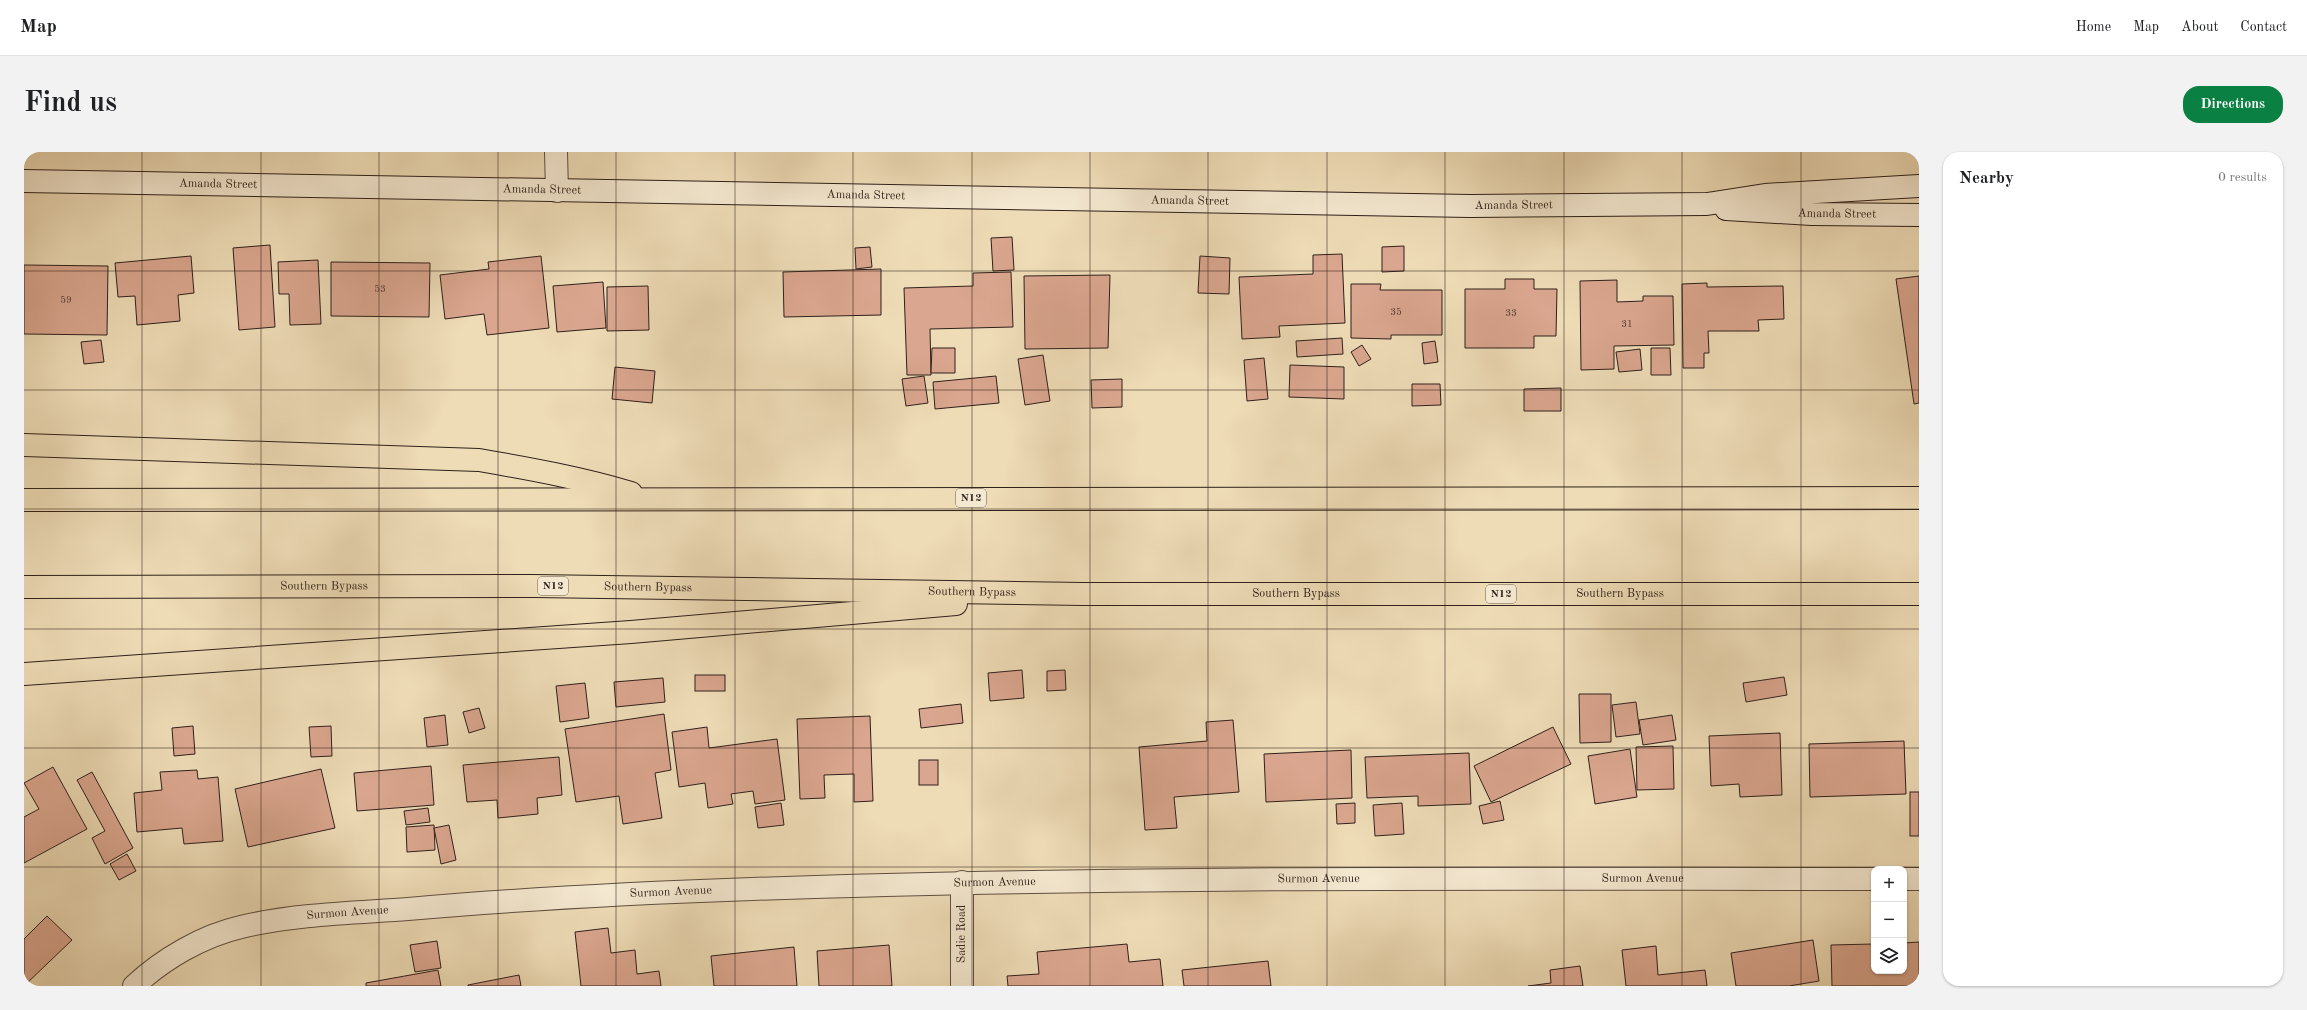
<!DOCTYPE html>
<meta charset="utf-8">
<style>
:root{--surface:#fff;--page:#f2f2f2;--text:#202124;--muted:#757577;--line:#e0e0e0;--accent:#0b8043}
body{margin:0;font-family:"Old Standard TT",serif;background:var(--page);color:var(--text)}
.controls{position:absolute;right:12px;bottom:12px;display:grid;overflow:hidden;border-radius:8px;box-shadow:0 1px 3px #0004}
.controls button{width:36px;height:36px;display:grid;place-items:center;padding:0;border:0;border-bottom:1px solid var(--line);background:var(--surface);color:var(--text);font:20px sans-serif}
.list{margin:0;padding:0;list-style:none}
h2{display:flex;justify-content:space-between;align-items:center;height:52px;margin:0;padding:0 16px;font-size:17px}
h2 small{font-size:13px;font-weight:400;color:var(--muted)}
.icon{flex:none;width:22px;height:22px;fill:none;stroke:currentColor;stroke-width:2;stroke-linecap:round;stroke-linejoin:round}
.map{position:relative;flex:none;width:1895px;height:834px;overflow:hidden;border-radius:16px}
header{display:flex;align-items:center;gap:24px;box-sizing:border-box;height:56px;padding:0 20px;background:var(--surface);border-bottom:1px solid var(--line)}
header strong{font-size:19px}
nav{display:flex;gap:22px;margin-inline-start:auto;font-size:14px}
.intro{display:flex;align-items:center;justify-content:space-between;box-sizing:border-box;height:96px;padding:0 24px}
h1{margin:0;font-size:28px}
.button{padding:10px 18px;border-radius:16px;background:var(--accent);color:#fff;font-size:14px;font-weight:700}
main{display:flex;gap:24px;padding:0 24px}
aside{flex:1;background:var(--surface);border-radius:16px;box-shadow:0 1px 3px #0004}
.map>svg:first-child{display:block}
</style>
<header>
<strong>Map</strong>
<nav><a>Home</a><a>Map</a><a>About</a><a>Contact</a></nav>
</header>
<div class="intro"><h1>Find us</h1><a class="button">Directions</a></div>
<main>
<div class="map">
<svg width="1895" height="834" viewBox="0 0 1895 834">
<rect width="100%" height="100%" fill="#eedcb7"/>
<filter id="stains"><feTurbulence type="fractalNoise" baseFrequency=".005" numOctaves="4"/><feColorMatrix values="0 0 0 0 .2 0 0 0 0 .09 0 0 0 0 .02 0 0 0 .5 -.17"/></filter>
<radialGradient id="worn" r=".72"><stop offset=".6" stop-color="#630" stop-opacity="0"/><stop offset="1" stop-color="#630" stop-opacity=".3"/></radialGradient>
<g fill="#daa68f" stroke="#2f201a">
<polygon points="988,85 990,118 969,119 967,86"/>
<polygon points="246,93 251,175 215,178 209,96"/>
<polygon points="1380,94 1380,119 1358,120 1358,95"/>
<polygon points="846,95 848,115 832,117 831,96"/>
<polygon points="1318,102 1321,171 1255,174 1256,185 1218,187 1215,125 1289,122 1289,103"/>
<polygon points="167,104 170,141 154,143 156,169 113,173 111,144 94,145 91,111"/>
<polygon points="517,104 525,176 463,183 460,162 421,167 416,123 465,117 464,110"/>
<polygon points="1176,104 1206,106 1205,142 1174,141"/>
<polygon points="294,108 297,172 266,173 265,142 255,142 254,110"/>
<polygon points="307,110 406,111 405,165 307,164"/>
<polygon points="0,113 84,114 83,183 0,182"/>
<polygon points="857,117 857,163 760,165 759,120"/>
<polygon points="987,120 989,175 906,177 907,223 883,223 880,136 949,134 949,121"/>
<polygon points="1086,123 1084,196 1001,197 1000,124"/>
<polygon points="1895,124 1895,251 1890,252 1872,127"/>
<polygon points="1481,127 1510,127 1510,137 1533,137 1532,184 1510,184 1510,196 1441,196 1441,137 1481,137"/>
<polygon points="1593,128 1593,150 1619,149 1619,144 1649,144 1650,193 1590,194 1590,217 1557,218 1556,129"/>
<polygon points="579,130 582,176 533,180 529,134"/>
<polygon points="1683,131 1683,135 1759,134 1760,167 1734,168 1735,179 1684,179 1685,201 1680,201 1680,216 1659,216 1658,132"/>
<polygon points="1327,132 1357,132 1356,138 1418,138 1418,183 1367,183 1367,187 1327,186"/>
<polygon points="624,134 625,178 583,179 583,135"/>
<polygon points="1318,186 1319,202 1273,205 1272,189"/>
<polygon points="77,188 80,210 60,212 57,190"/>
<polygon points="1411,189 1414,210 1400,212 1398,191"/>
<polygon points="1338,193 1347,207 1335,214 1327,200"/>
<polygon points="908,196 931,196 931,221 907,221"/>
<polygon points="1627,196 1646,196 1647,223 1627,223"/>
<polygon points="1616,197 1618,218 1595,220 1592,200"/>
<polygon points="1019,203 1026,249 1001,253 994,207"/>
<polygon points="1240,206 1244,247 1223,249 1220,208"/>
<polygon points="1266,213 1320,215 1320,247 1265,245"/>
<polygon points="591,215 631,219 628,251 588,247"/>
<polygon points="900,224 904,251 882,254 878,227"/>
<polygon points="972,224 975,251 911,257 909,230"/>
<polygon points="1098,227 1098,255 1068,256 1067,228"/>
<polygon points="1388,232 1416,232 1417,253 1388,254"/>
<polygon points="1537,236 1537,259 1500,259 1500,237"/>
<polygon points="998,518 1000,546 966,549 964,521"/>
<polygon points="1041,518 1042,538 1023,539 1023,519"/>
<rect x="671" y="523" width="30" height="16"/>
<polygon points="1760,525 1763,543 1722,550 1719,531"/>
<polygon points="639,526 641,550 592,555 590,530"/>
<polygon points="561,531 565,566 536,570 532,534"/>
<polygon points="1555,542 1587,542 1587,590 1556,591"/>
<polygon points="1612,550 1616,582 1592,585 1588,553"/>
<polygon points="937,552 939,571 897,576 895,557"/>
<polygon points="455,556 461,576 445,581 439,560"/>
<polygon points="640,562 647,618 631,621 638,666 599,672 595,644 552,650 541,577"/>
<polygon points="421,563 424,593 403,595 400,566"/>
<polygon points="1648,563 1652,588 1619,593 1615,568"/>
<polygon points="846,564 849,649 830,650 830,622 800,623 801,646 776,647 773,567"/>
<polygon points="1209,568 1215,640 1150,645 1153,676 1121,678 1115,595 1183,589 1182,570"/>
<polygon points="169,574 171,602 150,604 148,576"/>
<polygon points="307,574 308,604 287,605 285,575"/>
<polygon points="683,575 685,596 753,587 761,648 731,652 729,639 707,642 709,652 684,656 681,631 655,635 648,580"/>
<polygon points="1529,575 1547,612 1467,650 1450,614"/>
<polygon points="1756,581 1758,643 1716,645 1715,632 1687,634 1685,584"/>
<polygon points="1880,589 1882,642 1786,645 1785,592"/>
<polygon points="1649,594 1650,637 1613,638 1612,595"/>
<polygon points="1606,597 1613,645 1571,652 1564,604"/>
<polygon points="1327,598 1328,646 1242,650 1240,602"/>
<polygon points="1445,601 1447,652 1394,654 1394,644 1343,646 1341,605"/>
<polygon points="535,605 538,643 513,646 514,662 474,666 473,648 443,650 439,613"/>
<rect x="895" y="608" width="19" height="25"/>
<polygon points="407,614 410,653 333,659 330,621"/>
<polygon points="29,615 63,677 0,711 0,665 15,657 0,631"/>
<polygon points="297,617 311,676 224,695 211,637"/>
<polygon points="173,618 174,627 194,625 199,689 160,692 158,676 113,680 110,641 138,638 136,620"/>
<polygon points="68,620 109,696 81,712 68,686 81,679 53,628"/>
<rect x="1886" y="640" width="9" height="44"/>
<polygon points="1476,649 1480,668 1459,672 1455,654"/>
<polygon points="757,651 760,673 734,676 731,655"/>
<polygon points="1331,651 1331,671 1313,672 1312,652"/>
<polygon points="1378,651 1380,682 1351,684 1349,653"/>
<polygon points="404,656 406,670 382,673 380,659"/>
<polygon points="410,673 411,698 383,700 382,675"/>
<polygon points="425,673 432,708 417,712 410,676"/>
<polygon points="103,702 112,719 95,728 86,712"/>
<polygon points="23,764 48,788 0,834 0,787"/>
<polygon points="584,776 587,801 611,798 613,822 635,819 637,834 557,834 551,780"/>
<polygon points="1789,788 1795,829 1765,834 1712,834 1707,801"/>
<polygon points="413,789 417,816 391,820 386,793"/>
<polygon points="1895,790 1895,834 1808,834 1807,793 1850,792 1850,819 1880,819 1880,791"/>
<polygon points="1103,792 1105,810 1136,807 1139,834 984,834 983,824 1015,822 1013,800"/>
<polygon points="865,793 868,834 795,834 793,799"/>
<polygon points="1632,794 1634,823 1681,818 1683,834 1602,834 1598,798"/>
<polygon points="770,795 773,834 690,834 687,804"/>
<polygon points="1244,809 1247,834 1160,834 1158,818"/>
<polygon points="1556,814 1559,834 1504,834 1527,831 1526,818"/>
<polygon points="414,818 417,834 342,834 342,831"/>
<polygon points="495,823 497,834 444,834 444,833"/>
</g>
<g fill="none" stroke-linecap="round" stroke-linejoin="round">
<defs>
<g id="street">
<polyline points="532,0 533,39"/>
<polyline points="1880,727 1895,727"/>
<polyline points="938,730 938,834"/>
<path id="s1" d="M110,834C139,807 178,784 217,775C271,762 328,761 384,757C498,747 613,741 728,737C1102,724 1476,727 1850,727"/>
</g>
<g id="secondary">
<path id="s2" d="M0,29L1446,54L1683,52L1741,43L1895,34"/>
<path id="s3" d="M1702,57L1788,62L1895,63"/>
</g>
<g id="highway">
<path d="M0,293L455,308C507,317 557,326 607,341"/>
<polyline points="0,348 1895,346"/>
<path id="s4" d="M0,435L509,434L1059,442H1895"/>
<polyline points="0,522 607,480 932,452"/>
</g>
</defs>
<use href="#street" stroke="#5f4f41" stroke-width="24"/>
<use href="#secondary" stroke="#2f201a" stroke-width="24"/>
<use href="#highway" stroke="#2f201a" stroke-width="24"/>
<use href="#street" stroke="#f4e8d0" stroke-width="22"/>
<use href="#secondary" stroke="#f4e8d0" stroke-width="22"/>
<use href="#highway" stroke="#eedcb7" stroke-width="22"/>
</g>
<path fill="none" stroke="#2f201a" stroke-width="1" stroke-opacity="0.55" d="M118,0V834M237,0V834M355,0V834M474,0V834M592,0V834M711,0V834M829,0V834M948,0V834M1066,0V834M1184,0V834M1303,0V834M1421,0V834M1540,0V834M1658,0V834M1777,0V834M0,119H1895M0,238H1895M0,357H1895M0,477H1895M0,596H1895M0,715H1895"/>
<g text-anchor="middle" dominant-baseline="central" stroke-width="3" stroke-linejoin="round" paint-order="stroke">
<g font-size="10" fill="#5a4237">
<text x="356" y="137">53</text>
<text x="42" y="148">59</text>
<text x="1372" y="160">35</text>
<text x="1487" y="161">33</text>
<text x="1603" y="172">31</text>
</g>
<g fill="#f4e8d0" stroke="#6a5c51" stroke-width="1">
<rect x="932" y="337" width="30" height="18" rx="3"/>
<rect x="514" y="425" width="30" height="18" rx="3"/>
<rect x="1462" y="433" width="30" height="18" rx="3"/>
</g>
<g font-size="11" font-weight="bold" fill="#2f201a">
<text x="947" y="346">N12</text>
<text x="529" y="434">N12</text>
<text x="1477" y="442">N12</text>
</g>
<g font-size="12" fill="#2f201a" stroke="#f4e8d0">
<text stroke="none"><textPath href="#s2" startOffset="194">Amanda Street</textPath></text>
<text stroke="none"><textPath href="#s2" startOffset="518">Amanda Street</textPath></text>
<text stroke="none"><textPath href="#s2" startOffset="842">Amanda Street</textPath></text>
<text stroke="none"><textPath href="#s2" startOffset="1166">Amanda Street</textPath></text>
<text stroke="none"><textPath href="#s2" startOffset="1490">Amanda Street</textPath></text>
<text stroke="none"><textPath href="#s3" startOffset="111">Amanda Street</textPath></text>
<text stroke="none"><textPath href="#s4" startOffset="300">Southern Bypass</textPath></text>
<text stroke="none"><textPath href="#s4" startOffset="624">Southern Bypass</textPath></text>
<text stroke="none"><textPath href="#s4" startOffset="948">Southern Bypass</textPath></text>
<text stroke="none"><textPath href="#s4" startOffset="1272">Southern Bypass</textPath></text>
<text stroke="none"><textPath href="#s4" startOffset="1596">Southern Bypass</textPath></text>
<text stroke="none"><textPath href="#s1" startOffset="1527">Surmon Avenue</textPath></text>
<text stroke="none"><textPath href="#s1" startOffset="1203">Surmon Avenue</textPath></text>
<text stroke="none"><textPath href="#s1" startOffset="879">Surmon Avenue</textPath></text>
<text stroke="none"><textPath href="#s1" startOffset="555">Surmon Avenue</textPath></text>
<text stroke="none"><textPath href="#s1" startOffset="231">Surmon Avenue</textPath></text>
<text transform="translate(938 782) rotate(-90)">Sadie Road</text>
</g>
</g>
<rect width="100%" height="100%" filter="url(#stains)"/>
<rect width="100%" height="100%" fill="url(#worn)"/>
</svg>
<div class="controls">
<button>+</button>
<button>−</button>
<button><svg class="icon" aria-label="layers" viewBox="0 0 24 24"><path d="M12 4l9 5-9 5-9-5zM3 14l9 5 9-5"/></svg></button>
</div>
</div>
<aside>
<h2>Nearby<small>0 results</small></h2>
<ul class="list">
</ul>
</aside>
</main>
